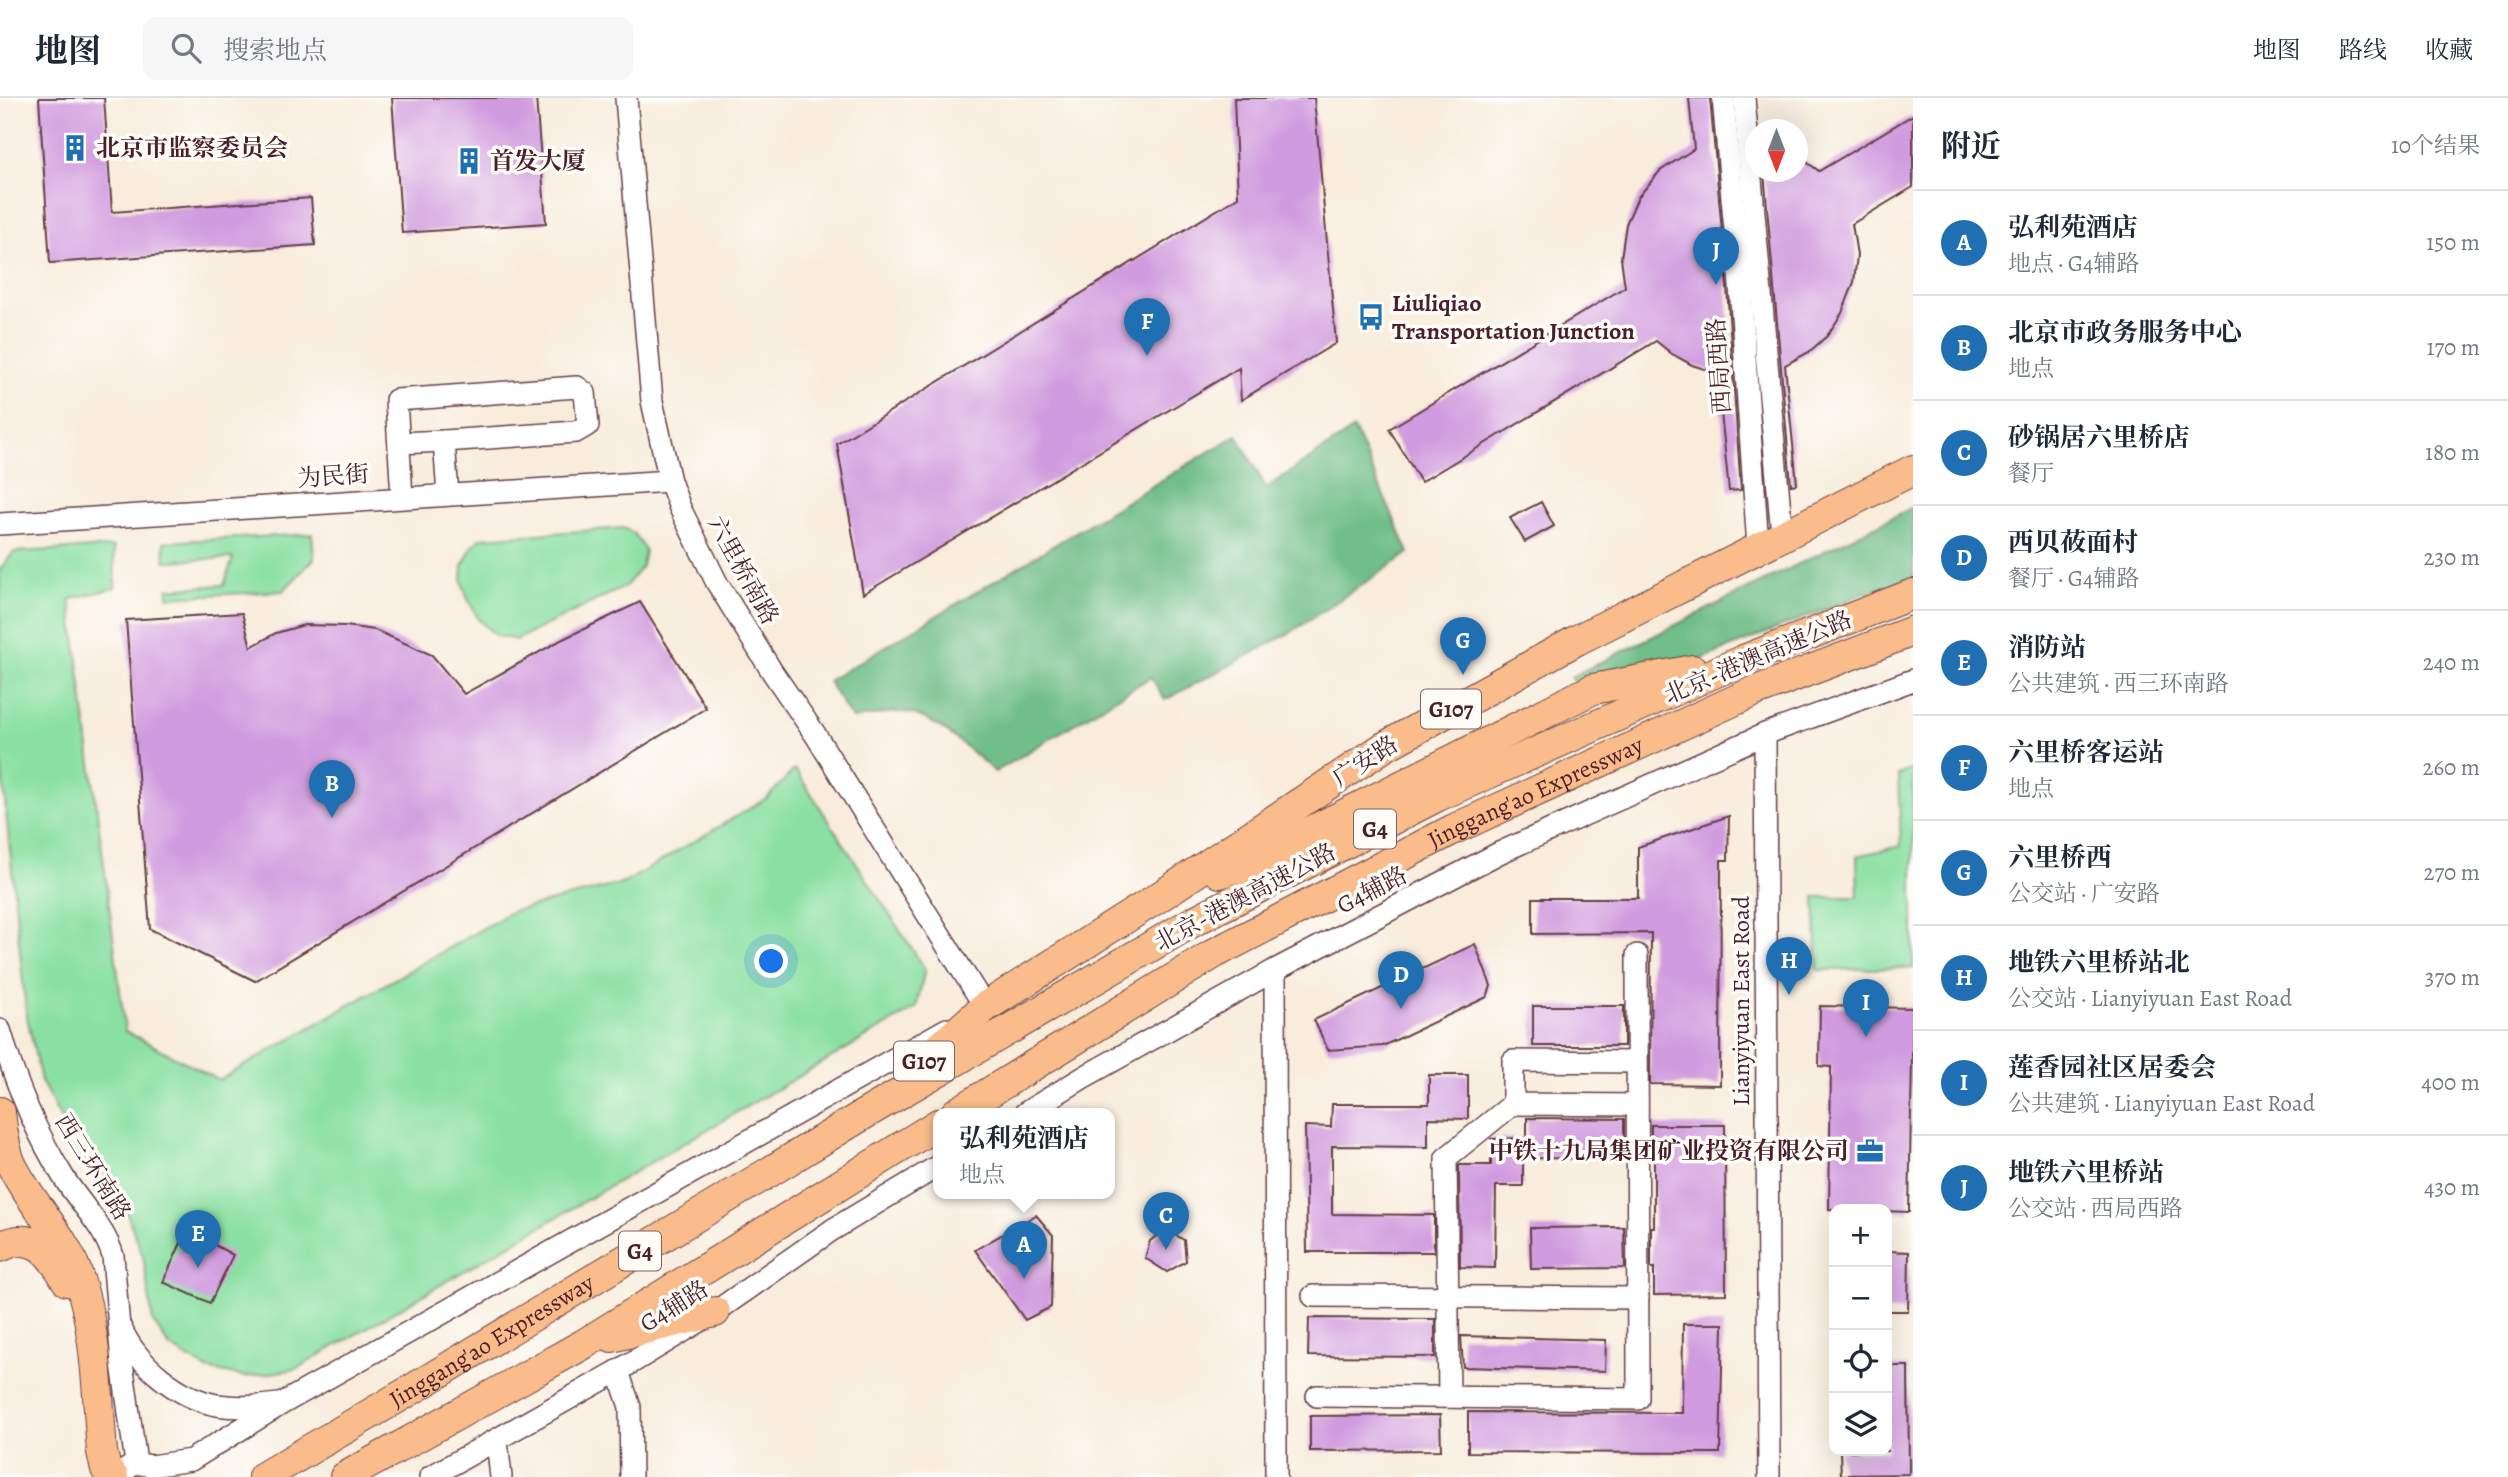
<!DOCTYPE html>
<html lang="zh">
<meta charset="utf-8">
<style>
:root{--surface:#fff;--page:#f6f6f7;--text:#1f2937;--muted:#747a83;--line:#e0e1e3;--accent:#1f6fb2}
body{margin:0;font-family:Alegreya,"Noto Serif SC",serif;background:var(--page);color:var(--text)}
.controls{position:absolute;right:21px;bottom:21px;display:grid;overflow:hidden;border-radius:14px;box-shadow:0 7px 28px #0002}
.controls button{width:63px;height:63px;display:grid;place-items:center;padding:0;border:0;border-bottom:2px solid var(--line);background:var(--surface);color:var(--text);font:35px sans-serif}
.compass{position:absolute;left:1745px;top:21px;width:63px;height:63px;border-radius:50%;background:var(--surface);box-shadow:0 7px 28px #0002;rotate:180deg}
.you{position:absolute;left:772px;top:864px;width:24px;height:24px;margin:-18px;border:5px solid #fff;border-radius:50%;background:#1a73e8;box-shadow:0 0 0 10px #1a73e833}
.badge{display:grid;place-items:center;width:46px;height:46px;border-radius:50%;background:var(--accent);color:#fff;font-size:23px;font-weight:700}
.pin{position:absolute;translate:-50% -58px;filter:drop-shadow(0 2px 4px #0008)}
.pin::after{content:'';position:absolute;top:37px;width:24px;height:21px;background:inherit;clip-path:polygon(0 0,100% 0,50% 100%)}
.popup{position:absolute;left:933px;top:1010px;width:182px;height:91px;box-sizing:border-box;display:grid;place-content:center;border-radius:14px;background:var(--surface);filter:drop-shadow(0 2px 5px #0005);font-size:23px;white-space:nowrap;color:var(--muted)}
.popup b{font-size:26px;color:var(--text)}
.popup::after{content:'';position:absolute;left:50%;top:100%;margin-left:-14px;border:14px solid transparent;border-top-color:var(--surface)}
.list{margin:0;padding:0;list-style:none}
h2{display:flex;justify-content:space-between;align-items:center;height:91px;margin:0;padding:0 28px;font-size:30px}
h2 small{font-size:23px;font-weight:400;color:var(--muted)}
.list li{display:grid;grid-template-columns:46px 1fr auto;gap:21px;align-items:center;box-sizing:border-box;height:105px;padding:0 28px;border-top:2px solid var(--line)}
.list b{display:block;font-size:26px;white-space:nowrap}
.list p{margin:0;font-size:23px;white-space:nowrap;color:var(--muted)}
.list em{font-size:23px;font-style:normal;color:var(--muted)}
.icon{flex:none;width:38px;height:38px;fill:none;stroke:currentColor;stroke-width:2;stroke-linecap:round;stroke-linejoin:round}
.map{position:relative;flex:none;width:1913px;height:1379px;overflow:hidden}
header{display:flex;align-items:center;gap:42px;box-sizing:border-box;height:98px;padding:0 35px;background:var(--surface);border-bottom:2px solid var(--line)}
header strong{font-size:33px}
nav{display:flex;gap:38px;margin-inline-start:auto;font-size:24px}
.search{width:490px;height:63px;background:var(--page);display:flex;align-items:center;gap:18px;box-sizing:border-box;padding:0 24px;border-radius:14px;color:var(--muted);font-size:26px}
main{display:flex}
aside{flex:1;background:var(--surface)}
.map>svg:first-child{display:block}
</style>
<header>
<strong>地图</strong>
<div class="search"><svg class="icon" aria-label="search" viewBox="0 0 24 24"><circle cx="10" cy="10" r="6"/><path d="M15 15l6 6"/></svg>搜索地点</div>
<nav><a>地图</a><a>路线</a><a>收藏</a></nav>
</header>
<main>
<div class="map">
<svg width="1913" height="1379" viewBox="0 0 1913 1379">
<rect width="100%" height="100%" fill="#fdfcf7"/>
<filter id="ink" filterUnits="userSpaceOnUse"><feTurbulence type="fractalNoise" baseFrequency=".0143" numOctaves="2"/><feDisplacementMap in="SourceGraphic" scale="14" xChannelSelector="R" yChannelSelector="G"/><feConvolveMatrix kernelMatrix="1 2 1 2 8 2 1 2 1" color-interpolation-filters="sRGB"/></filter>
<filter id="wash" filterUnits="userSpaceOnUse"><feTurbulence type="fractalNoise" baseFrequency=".00686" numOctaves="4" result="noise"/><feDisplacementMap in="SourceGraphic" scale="28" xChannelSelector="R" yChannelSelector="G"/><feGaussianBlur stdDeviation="1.57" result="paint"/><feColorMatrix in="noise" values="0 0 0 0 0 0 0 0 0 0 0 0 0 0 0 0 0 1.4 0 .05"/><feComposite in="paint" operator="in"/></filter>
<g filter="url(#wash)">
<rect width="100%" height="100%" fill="#f8ecdb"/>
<g fill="#8ae0a2" stroke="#6a8066" stroke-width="2">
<polygon points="624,430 634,436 645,452 642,468 626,488 516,542 495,537 479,522 467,499 462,483 463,468 472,448 481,440"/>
<polygon points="312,436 314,461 283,493 168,499 168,491 224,487 233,460 165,463 164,444"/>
<polygon points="114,449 115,490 70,501 125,933 219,982 513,813 624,785 767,700 795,671 925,871 916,910 296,1271 245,1279 207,1271 170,1249 153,1224 143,1158 127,1116 82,1061 41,983 26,914 0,652 0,471 14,454"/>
<polygon points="1913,671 1913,870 1818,872 1815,799 1858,799 1857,758 1901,748 1898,677"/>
</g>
<g fill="#6fbe88" stroke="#5c6e5a" stroke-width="2">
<path d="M1354,331L1409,455L1290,535L1165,602L1151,579L995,674C972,654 933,616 902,614C886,613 868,619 852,621L828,583L1237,337L1266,390Z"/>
<polygon points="1913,409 1913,480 1866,495 1699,562 1580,590 1571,579"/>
</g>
<g id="blocks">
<g fill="#d19cdf">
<polygon points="39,0 104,0 112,114 311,100 315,147 50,165"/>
<polygon points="392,0 536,0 546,125 402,135"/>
<polygon points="1234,0 1314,0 1336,245 1241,302 1239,270 863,496 837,346 1238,99"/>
<polygon points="1689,0 1710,0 1727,189 1741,392 1729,393 1717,275 1692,267 1672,256 1656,243 1421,384 1389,331 1625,189 1621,160 1626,126 1638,99 1660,73 1694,51"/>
<polygon points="1913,17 1913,89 1852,126 1857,157 1854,184 1842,215 1827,238 1809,254 1785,267 1797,386 1791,387 1764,74 1797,74 1797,57 1819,73"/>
<polygon points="1541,404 1554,428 1525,444 1510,420"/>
<polygon points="640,504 706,610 255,883 150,831 126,522 242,515 251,549 276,535 304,527 345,528 375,532 432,557 464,596 563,541"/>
<polygon points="1729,718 1728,762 1721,762 1720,987 1650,986 1651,835 1533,836 1533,800 1638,800 1638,749"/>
<polygon points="1475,846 1491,888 1487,899 1383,948 1328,952 1314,922"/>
<rect x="1533" y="908" width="91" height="40"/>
<polygon points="1820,908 1913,910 1909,1114 1829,1111 1831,969 1819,968"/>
<polygon points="1429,977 1468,977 1468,1021 1428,1020 1428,1049 1332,1048 1332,1116 1434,1117 1434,1154 1307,1154 1305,1028 1331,1029 1332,1006 1429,1006"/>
<polygon points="1527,1020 1624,1021 1624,1061 1523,1060 1523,1088 1496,1088 1495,1170 1460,1169 1459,1067 1491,1067 1491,1041 1527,1040"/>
<polygon points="1651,1027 1725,1027 1726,1196 1654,1197 1654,1170 1651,1170 1651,1129 1654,1129 1654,1061 1651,1061"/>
<polygon points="1036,1117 1053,1137 1051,1209 1025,1222 975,1152"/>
<polygon points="1624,1129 1625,1170 1531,1171 1530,1130"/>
<polygon points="1165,1131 1184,1142 1186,1163 1167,1174 1145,1160 1150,1143"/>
<polygon points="187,1132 233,1157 210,1205 163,1184"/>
<polygon points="1887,1153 1909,1154 1908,1213 1887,1213"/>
<polygon points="1309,1220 1435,1221 1435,1259 1308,1258"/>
<polygon points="1683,1226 1723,1226 1720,1355 1468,1354 1468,1314 1682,1315"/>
<polygon points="1461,1238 1606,1242 1605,1273 1463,1269"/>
<polygon points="1887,1268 1908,1268 1909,1376 1841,1377 1840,1353 1887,1353"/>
<polygon points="1440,1317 1441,1352 1310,1353 1310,1318"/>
</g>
</g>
</g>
<g filter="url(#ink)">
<use href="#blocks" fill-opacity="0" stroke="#643e45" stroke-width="2"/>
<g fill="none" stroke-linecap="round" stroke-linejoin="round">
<defs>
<g id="minor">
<polyline points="626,0 652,303 670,383 680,410 717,485 773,575 815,636 985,909 975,915"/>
<polyline points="1723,0 1740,188 1758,449"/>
<polyline points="1744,0 1782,437"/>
<polyline points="399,345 444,343"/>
<polyline points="402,399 396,302 577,289 585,295 588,327 576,334 444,343 448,397"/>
<polyline points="0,426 670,383"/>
<polyline points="1765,636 1769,1379"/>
<polyline points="1275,872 1276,1379"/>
<path d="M0,932C15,984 35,1034 64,1080C80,1106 104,1128 113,1158L122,1265L136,1365"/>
<polyline points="1637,964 1513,963 1513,1006 1637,1007"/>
<polyline points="1025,1015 1084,979 1275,872 1499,755 1765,636 1913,582"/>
<polyline points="1313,1198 1638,1200"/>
<path d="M121,1230C137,1266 178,1300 217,1307C238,1310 258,1309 278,1306"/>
<polyline points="618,1273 630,1309 631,1379"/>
<polyline points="1317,1298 1638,1301 1637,857"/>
<polyline points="1449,1299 1446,1060 1513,1006"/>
<polyline points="497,1343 501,1379"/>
<polyline points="115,1379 136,1365 151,1368 191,1362 283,1305 947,931"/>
<polyline points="430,1379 618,1273 715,1214 832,1132 938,1068"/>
</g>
<g id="highway">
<polyline points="1220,775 1262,758 1593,591 1693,572"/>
<polyline points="913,973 985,909 1159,799 1384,649 1577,542 1913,372"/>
<path d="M0,1014C2,1031 4,1050 11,1066C30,1105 62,1134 77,1175C97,1231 97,1295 102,1354L106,1371L113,1379"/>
<path id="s1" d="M956,1015L1215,855L1454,731L1753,594L1913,533"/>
<path d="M0,1149C35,1131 51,1156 67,1183"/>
<polyline points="612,1239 715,1214"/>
<path id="s2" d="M263,1379L416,1289L863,1017L1196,822L1438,698L1741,563L1913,496"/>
<polyline points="345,1379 584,1246 938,1026"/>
</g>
</defs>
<use href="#minor" stroke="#643e45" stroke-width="24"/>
<use href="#highway" stroke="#643e45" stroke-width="32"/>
<use href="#minor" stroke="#fff" stroke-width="21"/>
<use href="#highway" stroke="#f9bc8a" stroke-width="30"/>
</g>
</g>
<defs>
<symbol id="building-bare" viewBox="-9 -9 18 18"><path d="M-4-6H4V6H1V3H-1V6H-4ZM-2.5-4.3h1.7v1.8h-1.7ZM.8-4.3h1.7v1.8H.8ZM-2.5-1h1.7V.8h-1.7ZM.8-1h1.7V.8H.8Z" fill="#1f6fb2" stroke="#fdfcf7" stroke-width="2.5" paint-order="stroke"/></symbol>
<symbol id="bus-bare" viewBox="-9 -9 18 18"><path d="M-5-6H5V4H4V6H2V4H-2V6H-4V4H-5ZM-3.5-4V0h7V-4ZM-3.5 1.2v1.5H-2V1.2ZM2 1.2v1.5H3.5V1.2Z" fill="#1f6fb2" stroke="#fdfcf7" stroke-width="2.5" paint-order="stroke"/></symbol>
<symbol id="office-bare" viewBox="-9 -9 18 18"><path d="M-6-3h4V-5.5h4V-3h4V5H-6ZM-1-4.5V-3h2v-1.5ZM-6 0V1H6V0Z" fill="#1f6fb2" stroke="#fdfcf7" stroke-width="2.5" paint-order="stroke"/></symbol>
</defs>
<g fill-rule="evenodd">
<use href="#building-bare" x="56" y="31" width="38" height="38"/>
<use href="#building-bare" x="450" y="44" width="38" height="38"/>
<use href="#bus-bare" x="1352" y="200" width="38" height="38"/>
<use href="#office-bare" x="1851" y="1034" width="38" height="38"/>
</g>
<g text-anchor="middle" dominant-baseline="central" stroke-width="7" stroke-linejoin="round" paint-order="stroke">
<g fill="#fdfcf7" stroke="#806168" stroke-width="2">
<rect x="1421" y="591.5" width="60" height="39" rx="5"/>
<rect x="1354" y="711.5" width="42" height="39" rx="5"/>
<rect x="894" y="943.5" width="60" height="39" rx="5"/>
<rect x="619" y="1133.5" width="42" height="39" rx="5"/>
</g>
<g font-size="23" font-weight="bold" fill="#4a1f2b">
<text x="1451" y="611">G107</text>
<text x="1375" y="731">G4</text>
<text x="924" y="963">G107</text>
<text x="640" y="1153">G4</text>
</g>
<g font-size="24" font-weight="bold" fill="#4a1f2b" stroke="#fdfcf7" text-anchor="start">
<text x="96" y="50">北京市监察委员会</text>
<text x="490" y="63">首发大厦</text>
<text x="1392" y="205">Liuliqiao<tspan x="1392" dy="28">Transportation Junction</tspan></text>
<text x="1849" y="1053" text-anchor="end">中铁十九局集团矿业投资有限公司</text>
</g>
<g font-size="24" fill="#4a1f2b" stroke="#fdfcf7">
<text transform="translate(1719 268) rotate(-94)">西局西路</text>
<text transform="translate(333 378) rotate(-4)">为民街</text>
<text transform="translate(743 472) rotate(61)">六里桥南路</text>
<text transform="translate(1758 559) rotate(-23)">北京-港澳高速公路</text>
<text transform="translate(1365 663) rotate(-33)">广安路</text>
<text stroke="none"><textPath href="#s1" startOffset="663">Jinggang'ao Expressway</textPath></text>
<text transform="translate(1372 792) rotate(-27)">G4辅路</text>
<text transform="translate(1245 799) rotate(-28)">北京-港澳高速公路</text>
<text transform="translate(1741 903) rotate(-90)">Lianyiyuan East Road</text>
<text transform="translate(93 1069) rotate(58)">西三环南路</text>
<text transform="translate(674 1208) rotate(-32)">G4辅路</text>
<text stroke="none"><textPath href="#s2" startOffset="266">Jinggang'ao Expressway</textPath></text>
</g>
</g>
</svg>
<div class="controls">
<button>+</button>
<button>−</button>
<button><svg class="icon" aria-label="locate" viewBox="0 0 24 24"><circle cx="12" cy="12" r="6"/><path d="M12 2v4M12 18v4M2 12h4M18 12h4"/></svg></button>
<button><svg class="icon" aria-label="layers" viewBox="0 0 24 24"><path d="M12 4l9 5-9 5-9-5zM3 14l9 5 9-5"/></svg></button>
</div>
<svg class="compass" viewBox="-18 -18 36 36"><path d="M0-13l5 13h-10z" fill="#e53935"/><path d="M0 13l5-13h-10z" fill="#747a83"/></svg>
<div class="you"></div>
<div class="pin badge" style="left:1024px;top:1181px">A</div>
<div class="popup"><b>弘利苑酒店</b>地点</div>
<div class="pin badge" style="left:332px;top:720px">B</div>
<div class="pin badge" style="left:1166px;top:1152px">C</div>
<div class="pin badge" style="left:1401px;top:911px">D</div>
<div class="pin badge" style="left:198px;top:1170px">E</div>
<div class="pin badge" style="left:1147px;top:258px">F</div>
<div class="pin badge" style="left:1463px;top:577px">G</div>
<div class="pin badge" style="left:1789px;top:897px">H</div>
<div class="pin badge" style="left:1866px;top:939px">I</div>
<div class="pin badge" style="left:1716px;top:187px">J</div>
</div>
<aside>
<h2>附近<small>10个结果</small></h2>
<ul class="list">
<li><span class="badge">A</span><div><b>弘利苑酒店</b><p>地点 · G4辅路</p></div><em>150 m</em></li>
<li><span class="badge">B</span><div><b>北京市政务服务中心</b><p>地点</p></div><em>170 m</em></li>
<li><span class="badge">C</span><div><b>砂锅居六里桥店</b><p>餐厅</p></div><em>180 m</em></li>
<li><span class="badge">D</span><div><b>西贝莜面村</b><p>餐厅 · G4辅路</p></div><em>230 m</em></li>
<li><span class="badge">E</span><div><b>消防站</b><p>公共建筑 · 西三环南路</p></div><em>240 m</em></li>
<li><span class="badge">F</span><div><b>六里桥客运站</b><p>地点</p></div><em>260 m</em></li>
<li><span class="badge">G</span><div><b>六里桥西</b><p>公交站 · 广安路</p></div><em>270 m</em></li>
<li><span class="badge">H</span><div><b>地铁六里桥站北</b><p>公交站 · Lianyiyuan East Road</p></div><em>370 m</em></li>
<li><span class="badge">I</span><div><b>莲香园社区居委会</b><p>公共建筑 · Lianyiyuan East Road</p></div><em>400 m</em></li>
<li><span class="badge">J</span><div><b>地铁六里桥站</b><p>公交站 · 西局西路</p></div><em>430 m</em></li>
</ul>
</aside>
</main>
